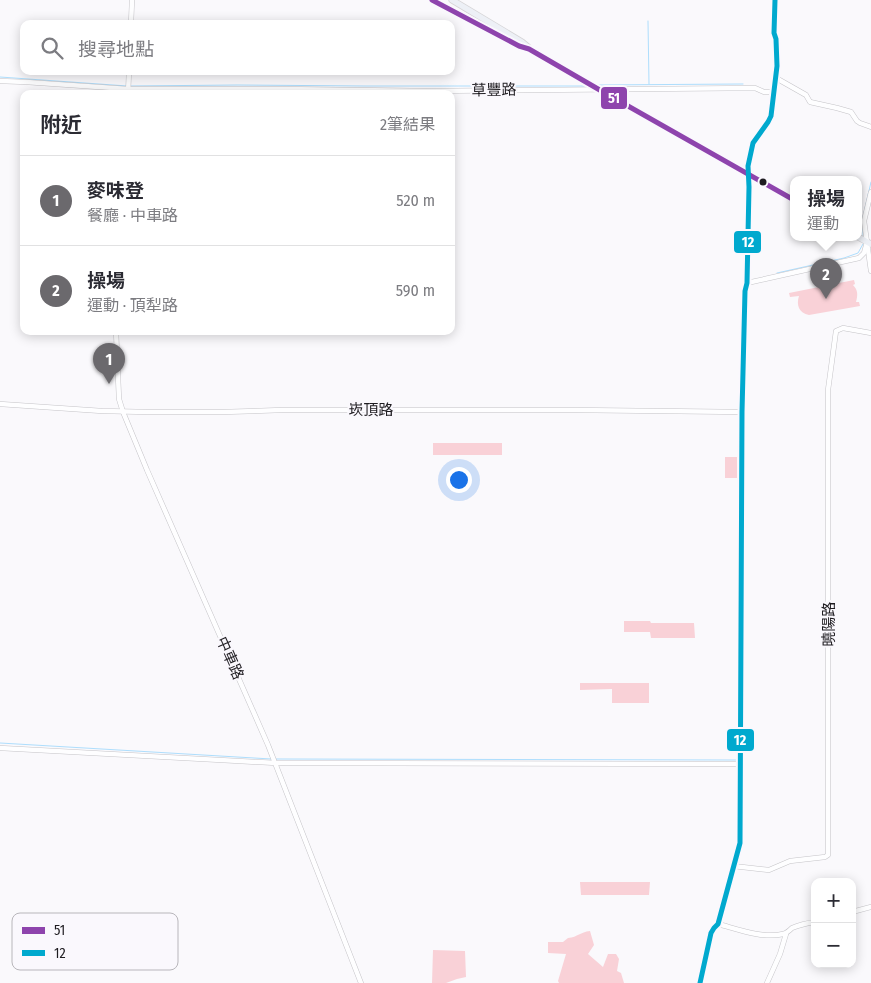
<!DOCTYPE html>
<html lang="zh-TW">
<meta charset="utf-8">
<style>
:root{--surface:#fff;--page:#f7f7f7;--text:#2b2b33;--muted:#7c7c81;--line:#e1e1e2;--accent:#6b696d}
body{margin:0;font-family:"Fira Sans Condensed","Noto Sans TC",sans-serif;background:var(--page);color:var(--text)}
.controls{position:absolute;right:15px;bottom:15px;display:grid;overflow:hidden;border-radius:10px;box-shadow:0 2px 12px #0003}
.controls button{width:45px;height:45px;display:grid;place-items:center;padding:0;border:0;border-bottom:1px solid var(--line);background:var(--surface);color:var(--text);font:25px sans-serif}
.you{position:absolute;left:458px;top:479px;width:18px;height:18px;margin:-12px;border:4px solid #fff;border-radius:50%;background:#1a73e8;box-shadow:0 0 0 8px #1a73e833}
.badge{display:grid;place-items:center;width:32px;height:32px;border-radius:50%;background:var(--accent);color:#fff;font-size:16px;font-weight:700}
.pin{position:absolute;translate:-50% -41px;filter:drop-shadow(0 1px 2px #0008)}
.pin::after{content:'';position:absolute;top:26px;width:18px;height:15px;background:inherit;clip-path:polygon(0 0,100% 0,50% 100%)}
.popup{position:absolute;left:790px;top:176px;width:72px;height:65px;box-sizing:border-box;display:grid;place-content:center;border-radius:10px;background:var(--surface);filter:drop-shadow(0 1px 4px #0005);font-size:16px;white-space:nowrap;color:var(--muted)}
.popup b{font-size:19px;color:var(--text)}
.popup::after{content:'';position:absolute;left:50%;top:100%;margin-left:-10px;border:10px solid transparent;border-top-color:var(--surface)}
.list{margin:0;padding:0;list-style:none}
h2{display:flex;justify-content:space-between;align-items:center;height:65px;margin:0;padding:0 20px;font-size:21px}
h2 small{font-size:16px;font-weight:400;color:var(--muted)}
.list li{display:grid;grid-template-columns:32px 1fr auto;gap:15px;align-items:center;box-sizing:border-box;height:90px;padding:0 20px;border-top:1px solid var(--line)}
.list b{display:block;font-size:19px;white-space:nowrap}
.list p{margin:0;font-size:16px;white-space:nowrap;color:var(--muted)}
.list em{font-size:16px;font-style:normal;color:var(--muted)}
.icon{flex:none;width:28px;height:28px;fill:none;stroke:currentColor;stroke-width:2;stroke-linecap:round;stroke-linejoin:round}
.map{position:relative;flex:none;width:871px;height:983px;overflow:hidden}
.search{position:absolute;background:var(--surface);box-shadow:0 2px 12px #0003;left:20px;top:20px;width:435px;height:55px;display:flex;align-items:center;gap:12px;box-sizing:border-box;padding:0 18px;border-radius:10px;color:var(--muted);font-size:19px}
.panel{position:absolute;background:var(--surface);box-shadow:0 2px 12px #0003;left:20px;top:90px;width:435px;height:245px;border-radius:10px}
.map>svg:first-child{display:block}
</style>
<div class="map">
<svg width="871" height="983" viewBox="0 0 871 983">
<rect width="100%" height="100%" fill="#faf9fc"/>
<g fill="#f9d1d7">
<path d="M854,280L855,284L853,285C858,290 858,295 856,302H859L860,306L809,315C799,313 796,305 799,296L790,297L789,293Z"/>
<rect x="433" y="443" width="69" height="12"/>
<rect x="725" y="457" width="12" height="21"/>
<polygon points="624,621 650,621 651,623 694,623 695,638 651,638 650,632 624,632"/>
<polygon points="580,683 649,683 649,703 612,703 612,689 580,690"/>
<polygon points="580,882 650,882 649,895 581,895"/>
<path d="M590,931L594,945L588,954L603,967L608,954H616L619,959L617,971L621,973L624,983H559L558,981L566,954L548,953V942H563L568,938C578,937 580,932 590,931Z"/>
<polygon points="433,950 465,951 466,977 457,979 446,983 432,983"/>
</g>
<g fill="none" stroke-linecap="round" stroke-linejoin="round">
<g stroke="#aedefd" stroke-width="1">
<polyline points="648,21 649,84"/>
<polyline points="0,77 127,86"/>
<polyline points="596,85 743,84"/>
<polyline points="131,86 237,85 366,86 587,86"/>
<polyline points="863,217 871,182"/>
<polyline points="863,237 863,229"/>
<polyline points="777,273 844,258 858,253 863,244"/>
<polyline points="0,743 271,759"/>
<polyline points="275,759 736,760"/>
</g>
<defs>
<g id="minor">
<polyline points="131,24 132,0"/>
<polyline points="776,78 806,95 810,102 837,108 851,112 857,121 860,123 871,127"/>
<polyline points="0,81 26,82 128,89 282,89 429,91 755,88 764,92 775,92"/>
<polyline points="128,94 129,71"/>
<polyline points="871,192 864,221 871,271"/>
<polyline points="747,283 859,258 864,253 867,242"/>
<polyline points="116,331 119,399 123,412 147,470 268,745 361,983"/>
<polyline points="0,404 102,411 148,412 223,412 282,410 575,410 742,412"/>
<polyline points="0,748 276,763 741,764"/>
<polyline points="733,866 769,870 790,861 825,857 828,855 828,390 836,331 843,328 871,333"/>
<polyline points="852,912 871,907"/>
<path d="M718,924C737,929 763,939 783,934C787,933 789,931 792,928C799,925 808,923 815,922"/>
<polyline points="700,983 711,933 714,928 718,924 740,843 742,412 745,291 747,283 749,187 748,166 753,143 768,122 771,116 777,66 776,39 774,33 775,0"/>
<polyline points="767,983 780,954 786,934"/>
</g>
<g id="major">
<polyline points="432,0 519,46 529,49 598,89 794,200"/>
<polyline points="452,0 522,42 528,47"/>
<polyline points="858,237 871,244"/>
</g>
</defs>
<use href="#minor" stroke="#c5c4c8" stroke-width="5.5"/>
<use href="#major" stroke="#d5d4d6" stroke-width="7"/>
<use href="#minor" stroke="#fefeff" stroke-width="4.5"/>
<use href="#major" stroke="#edf0f6" stroke-width="5.5"/>
<defs>
<polyline id="bus-1" points="432,0 519,46 529,49 598,89 794,200"/>
<polyline id="bus-2" points="700,983 711,933 714,928 718,924 740,843 742,412 745,291 747,283 749,187 748,166 753,143 768,122 771,116 777,66 776,39 774,33 775,0"/>
</defs>
<use href="#bus-1" stroke="#faf8fd" stroke-width="9"/>
<use href="#bus-2" stroke="#faf8fd" stroke-width="9"/>
<use href="#bus-1" stroke="#8e44ad" stroke-width="5"/>
<use href="#bus-2" stroke="#00a9ce" stroke-width="5"/>
</g>
<circle fill="#1e1c20" stroke="#faf8fd" stroke-width="2" cx="763" cy="182" r="4.5"/>
<g text-anchor="middle" dominant-baseline="central" stroke-width="4" stroke-linejoin="round" paint-order="stroke">
<g font-size="15" fill="#1e1c20" stroke="#faf8fd">
<text transform="translate(494 90) rotate(-1)">草豐路</text>
<text x="371" y="410">崁頂路</text>
<text transform="translate(829 624) rotate(-90)">曉陽路</text>
<text transform="translate(230 658) rotate(66)">中車路</text>
</g>
</g>
<rect x="12" y="913" width="166" height="57" rx="8" fill="#faf8fd" stroke="#b8b6bb" stroke-width="1"/>
<rect x="22" y="927" width="23" height="7" fill="#8e44ad"/>
<rect x="22" y="950" width="23" height="6" fill="#00a9ce"/>
<g font-size="14" fill="#1e1c20">
<text x="54" y="935">51</text>
<text x="54" y="958">12</text>
</g>
<g stroke="#faf8fd" stroke-width="2">
<rect x="600" y="86" width="28" height="24" rx="5" fill="#8e44ad"/>
<rect x="733" y="230" width="29" height="24" rx="5" fill="#00a9ce"/>
<rect x="726" y="728" width="29" height="24" rx="5" fill="#00a9ce"/>
</g>
<g font-size="14" text-anchor="middle" font-weight="bold" fill="#fff">
<text x="614" y="103">51</text>
<text x="748" y="247">12</text>
<text x="740" y="745">12</text>
</g>
</svg>
<div class="controls">
<button>+</button>
<button>−</button>
</div>
<div class="you"></div>
<div class="pin badge" style="left:109px;top:384px">1</div>
<div class="pin badge" style="left:826px;top:299px">2</div>
<div class="popup"><b>操場</b>運動</div>
<div class="search"><svg class="icon" aria-label="search" viewBox="0 0 24 24"><circle cx="10" cy="10" r="6"/><path d="M15 15l6 6"/></svg>搜尋地點</div>
<section class="panel">
<h2>附近<small>2筆結果</small></h2>
<ul class="list">
<li><span class="badge">1</span><div><b>麥味登</b><p>餐廳 · 中車路</p></div><em>520 m</em></li>
<li><span class="badge">2</span><div><b>操場</b><p>運動 · 頂犁路</p></div><em>590 m</em></li>
</ul>
</section>
</div>
